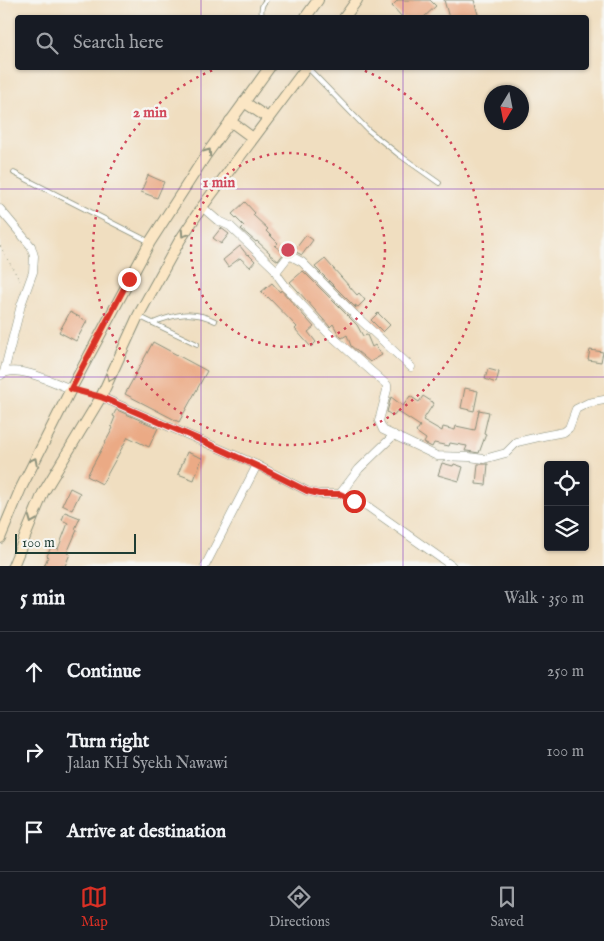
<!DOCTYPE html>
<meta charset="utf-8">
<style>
:root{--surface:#171b24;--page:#20242c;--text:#f1f3f6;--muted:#9ea1a6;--line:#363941;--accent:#d93025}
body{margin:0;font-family:"IM FELL English",serif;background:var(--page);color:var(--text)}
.controls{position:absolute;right:15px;bottom:15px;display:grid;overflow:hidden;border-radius:5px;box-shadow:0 1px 4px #0004}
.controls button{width:45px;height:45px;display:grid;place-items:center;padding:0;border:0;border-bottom:1px solid var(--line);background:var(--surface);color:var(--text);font:25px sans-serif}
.compass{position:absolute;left:484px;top:85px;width:45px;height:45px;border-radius:50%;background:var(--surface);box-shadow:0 1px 4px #0004;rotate:190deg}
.scale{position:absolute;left:15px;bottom:12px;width:121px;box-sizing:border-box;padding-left:5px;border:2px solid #1f3d34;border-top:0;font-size:14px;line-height:18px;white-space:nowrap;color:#1f3d34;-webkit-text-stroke:4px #f6f6f2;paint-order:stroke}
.stop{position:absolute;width:15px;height:15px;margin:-11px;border:4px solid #d93025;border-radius:50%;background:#fff}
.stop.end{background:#d93025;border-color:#fff;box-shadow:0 1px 5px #0008}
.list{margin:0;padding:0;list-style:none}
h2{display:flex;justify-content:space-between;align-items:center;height:65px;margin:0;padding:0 20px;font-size:21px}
h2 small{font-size:16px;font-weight:400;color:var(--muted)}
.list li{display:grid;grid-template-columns:32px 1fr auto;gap:15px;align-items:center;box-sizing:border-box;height:80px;padding:0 20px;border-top:1px solid var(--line)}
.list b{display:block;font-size:19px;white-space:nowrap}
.list p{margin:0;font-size:16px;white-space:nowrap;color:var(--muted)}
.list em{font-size:16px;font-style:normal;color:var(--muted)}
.icon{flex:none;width:28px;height:28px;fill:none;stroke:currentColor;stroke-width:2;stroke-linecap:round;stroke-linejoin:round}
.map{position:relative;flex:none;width:604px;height:566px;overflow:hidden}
.search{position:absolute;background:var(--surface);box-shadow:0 1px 4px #0004;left:15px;right:15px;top:15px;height:55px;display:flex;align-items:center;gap:12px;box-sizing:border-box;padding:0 18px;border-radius:5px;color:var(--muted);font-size:19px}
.sheet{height:305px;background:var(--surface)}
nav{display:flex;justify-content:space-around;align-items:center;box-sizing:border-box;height:70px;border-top:1px solid var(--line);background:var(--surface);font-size:14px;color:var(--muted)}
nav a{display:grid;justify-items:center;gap:2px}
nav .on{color:var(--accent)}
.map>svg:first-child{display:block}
</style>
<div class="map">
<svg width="604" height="566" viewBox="0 0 604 566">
<rect width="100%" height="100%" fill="#f6f6f2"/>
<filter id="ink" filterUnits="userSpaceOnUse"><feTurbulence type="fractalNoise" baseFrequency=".02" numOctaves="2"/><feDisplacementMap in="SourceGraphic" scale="10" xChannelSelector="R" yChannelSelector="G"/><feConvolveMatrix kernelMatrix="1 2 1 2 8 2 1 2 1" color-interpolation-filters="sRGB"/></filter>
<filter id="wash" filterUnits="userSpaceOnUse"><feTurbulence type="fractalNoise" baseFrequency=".0096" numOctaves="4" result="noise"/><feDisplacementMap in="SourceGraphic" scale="20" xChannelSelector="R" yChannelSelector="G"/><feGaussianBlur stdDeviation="1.12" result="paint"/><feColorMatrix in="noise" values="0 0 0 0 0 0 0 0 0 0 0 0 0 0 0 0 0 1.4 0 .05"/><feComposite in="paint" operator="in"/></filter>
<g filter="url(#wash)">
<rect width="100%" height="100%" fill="#f0dec0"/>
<g id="blocks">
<g fill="#ebaa85">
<polygon points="398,0 430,0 436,6 423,18 403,18 392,6"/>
<polygon points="444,0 474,0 479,18 449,18"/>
<polygon points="148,175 164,182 157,198 141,192"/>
<polygon points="245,202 255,213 253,215 268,229 266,231 278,243 275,246 284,253 278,261 269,254 270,253 257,241 256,242 241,229 244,226 232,214"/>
<polygon points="221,228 229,234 221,244 213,238"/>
<polygon points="306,235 313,240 302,255 294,251"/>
<polygon points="240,246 247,255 248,254 255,261 250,267 240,258 228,267 223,260"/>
<polygon points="325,259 357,295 359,293 365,300 358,307 355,305 356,308 315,267"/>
<polygon points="303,271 357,325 363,336 367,335 372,347 375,345 382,355 370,362 351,346 347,335 342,338 339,335 333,324 330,327 290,282"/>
<polygon points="272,283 280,292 281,290 314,327 308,332 316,342 311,347 295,329 297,327 268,297 267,298 261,292"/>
<polygon points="70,312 87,321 76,341 59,332"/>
<polygon points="378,313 390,325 383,332 371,320"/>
<polygon points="153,342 207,371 179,422 125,394"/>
<polygon points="590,350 603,352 601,362 588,360"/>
<polygon points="488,369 499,372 496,383 485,379"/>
<polygon points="465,388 478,391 474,411 461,408"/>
<polygon points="410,396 419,402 423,396 434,403 423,420 442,431 443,427 455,430 456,426 475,430 479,410 489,412 484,433 486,434 479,453 467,451 465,451 467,446 450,443 449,446 434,443 432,447 424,443 426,439 416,432 420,426 397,411 393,416 387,412 391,397 403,406"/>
<polygon points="117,410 158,428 149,447 128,437 102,484 87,476 113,428 111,427 115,417 113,416 116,410"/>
<polygon points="187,452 202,458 194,480 178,474"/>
<polygon points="442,463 453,466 454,464 463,467 459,481 438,475"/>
<polygon points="478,464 488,464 486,485 476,484"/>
<polygon points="70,488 80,493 72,510 62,505"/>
<polygon points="65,512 80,518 75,529 77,530 67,553 70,554 65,566 44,566 48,557 47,556 51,547 58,549 68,523 62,520"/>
</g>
</g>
</g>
<g filter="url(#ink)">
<use href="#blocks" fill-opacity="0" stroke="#888e7a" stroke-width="1"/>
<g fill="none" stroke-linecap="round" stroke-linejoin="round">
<defs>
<g id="service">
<path d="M262,18C261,10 261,5 266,0"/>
<polyline points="308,68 368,130 398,154 439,183"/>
<polyline points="14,173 150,242"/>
<polyline points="138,316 197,344"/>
<path d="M153,323C175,314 193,310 215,321"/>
</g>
<g id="minor">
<polyline points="202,207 217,220 230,226 275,269 278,276 289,291 327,332 387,385 387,390 379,421 383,430 437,456 469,457 484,459 506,453 517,442 543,436 564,432 569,428 576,409 588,403 604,400"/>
<polyline points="0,209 31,246 34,256 33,272 21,305 4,372"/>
<polyline points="276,272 287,258 291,256 302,262 355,315 411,367"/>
<path d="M1,375C15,363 55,383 71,389"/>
<polyline points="101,397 257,465 307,491 319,494 340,494 367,506 452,566"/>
<polyline points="340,494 359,469 394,435"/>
<polyline points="205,566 257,465"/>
</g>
<g id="secondary">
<polyline points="305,18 318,0"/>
<polyline points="344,18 357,0"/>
<polyline points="244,102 268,118"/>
<polyline points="230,121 253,138"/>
<polyline points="0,538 21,488 71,389 150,242 206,155 269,68"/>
<polyline points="13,566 43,493 101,397 138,316 180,240 202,207 306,68"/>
</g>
</defs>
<use href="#service" stroke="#888e7a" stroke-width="5.5"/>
<use href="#minor" stroke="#888e7a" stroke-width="9"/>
<use href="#secondary" stroke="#888e7a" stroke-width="12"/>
<g stroke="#888e7a" stroke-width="1" stroke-dasharray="1 4" stroke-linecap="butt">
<polyline points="0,246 20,281"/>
<polyline points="79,391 92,395"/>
</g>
<use href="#service" stroke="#fff" stroke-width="4"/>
<use href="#minor" stroke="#fff" stroke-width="8"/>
<use href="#secondary" stroke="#fbe6c4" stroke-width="10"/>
</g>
<defs><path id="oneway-chevron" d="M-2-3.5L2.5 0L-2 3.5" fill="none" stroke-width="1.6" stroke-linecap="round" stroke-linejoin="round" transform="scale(1.25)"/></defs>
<g stroke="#8d927c">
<use href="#oneway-chevron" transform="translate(208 152) rotate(-55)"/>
<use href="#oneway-chevron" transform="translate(184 234) rotate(124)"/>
<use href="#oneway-chevron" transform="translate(110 378) rotate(115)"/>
<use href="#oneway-chevron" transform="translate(34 461) rotate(-63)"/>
<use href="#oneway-chevron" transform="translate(32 520) rotate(112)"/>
</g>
</g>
<g fill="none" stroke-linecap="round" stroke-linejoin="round" filter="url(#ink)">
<polyline stroke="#d93025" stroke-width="6" points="129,279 71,389 101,397 198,439 257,466 307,491 319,494 340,494 354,501"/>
</g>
<path fill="none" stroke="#7b2cbf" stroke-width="1" stroke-opacity="0.55" d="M201,0V18M403,0V18M201,68V566M403,68V566M0,189H604M0,377H604"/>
<g fill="none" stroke="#d1495b" stroke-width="2.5" stroke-dasharray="2.5 5">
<circle cx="288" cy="250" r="97"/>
<path d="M358 68A195 195 0 1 1 218 68"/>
</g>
<circle cx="288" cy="250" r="8" fill="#d1495b" stroke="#f6f6f2" stroke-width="2.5"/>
<g font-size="15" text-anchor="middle" font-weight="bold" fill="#d1495b" stroke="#f6f6f2" stroke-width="5" stroke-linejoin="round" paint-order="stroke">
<text x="150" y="117">2 min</text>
<text x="219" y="187">1 min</text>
</g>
</svg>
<div class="controls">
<button><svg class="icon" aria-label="locate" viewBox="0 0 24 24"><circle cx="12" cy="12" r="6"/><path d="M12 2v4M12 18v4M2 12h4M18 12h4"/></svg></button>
<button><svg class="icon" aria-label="layers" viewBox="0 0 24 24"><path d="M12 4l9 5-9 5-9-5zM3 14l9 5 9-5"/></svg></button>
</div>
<svg class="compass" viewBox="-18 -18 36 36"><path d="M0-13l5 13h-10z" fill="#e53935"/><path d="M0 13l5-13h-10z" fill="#9ea1a6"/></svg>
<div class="scale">100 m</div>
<div class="stop" style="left:354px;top:501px"></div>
<div class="stop end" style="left:129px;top:279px"></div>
<div class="search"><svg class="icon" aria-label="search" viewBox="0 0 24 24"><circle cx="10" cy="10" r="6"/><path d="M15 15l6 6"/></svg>Search here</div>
</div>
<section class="sheet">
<h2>5 min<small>Walk · 350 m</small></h2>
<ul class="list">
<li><svg class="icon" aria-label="ahead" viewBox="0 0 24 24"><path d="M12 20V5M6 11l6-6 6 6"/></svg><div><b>Continue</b></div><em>250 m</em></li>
<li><svg class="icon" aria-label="right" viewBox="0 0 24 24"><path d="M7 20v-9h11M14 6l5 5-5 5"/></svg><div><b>Turn right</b><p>Jalan KH Syekh Nawawi</p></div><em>100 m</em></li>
<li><svg class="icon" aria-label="arrive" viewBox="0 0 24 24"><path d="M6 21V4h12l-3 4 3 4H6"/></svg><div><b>Arrive at destination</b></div></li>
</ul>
</section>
<nav>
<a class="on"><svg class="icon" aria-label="map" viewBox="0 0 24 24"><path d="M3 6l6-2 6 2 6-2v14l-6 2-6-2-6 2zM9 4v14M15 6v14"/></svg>Map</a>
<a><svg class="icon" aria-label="directions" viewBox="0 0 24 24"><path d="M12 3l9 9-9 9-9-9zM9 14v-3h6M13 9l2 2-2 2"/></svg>Directions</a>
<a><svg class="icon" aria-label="saved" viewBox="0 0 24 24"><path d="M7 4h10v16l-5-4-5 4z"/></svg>Saved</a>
</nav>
